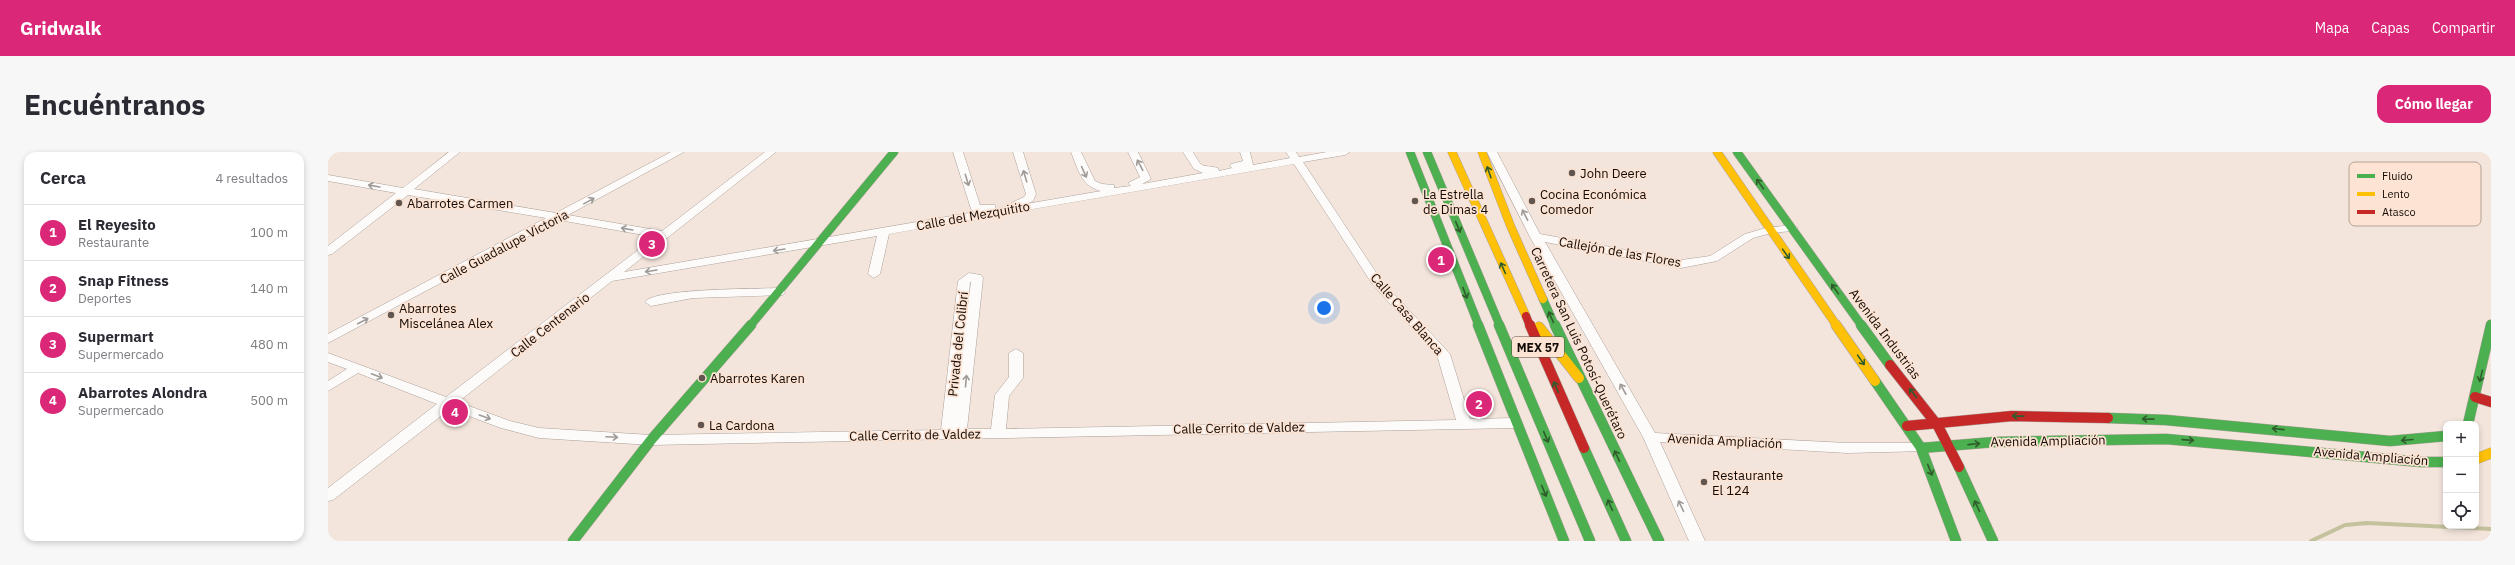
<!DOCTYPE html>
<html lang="es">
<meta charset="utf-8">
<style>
:root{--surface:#fff;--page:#f7f7f7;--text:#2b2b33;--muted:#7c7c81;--line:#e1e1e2;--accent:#db2777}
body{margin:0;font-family:"IBM Plex Sans",sans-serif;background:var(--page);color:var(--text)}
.controls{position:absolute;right:12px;bottom:12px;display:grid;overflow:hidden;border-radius:8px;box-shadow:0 2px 6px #0003}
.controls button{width:36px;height:36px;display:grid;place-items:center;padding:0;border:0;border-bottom:1px solid var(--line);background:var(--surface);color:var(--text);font:20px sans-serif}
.you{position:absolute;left:996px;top:156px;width:14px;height:14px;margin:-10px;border:3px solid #fff;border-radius:50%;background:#1a73e8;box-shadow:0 0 0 6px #1a73e833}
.badge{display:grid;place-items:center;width:26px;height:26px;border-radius:50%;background:var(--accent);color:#fff;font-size:13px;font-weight:700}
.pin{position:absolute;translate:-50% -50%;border:2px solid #fff;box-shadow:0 1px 4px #0006}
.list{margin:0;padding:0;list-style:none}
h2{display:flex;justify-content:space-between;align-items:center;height:52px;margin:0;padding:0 16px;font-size:17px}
h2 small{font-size:13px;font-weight:400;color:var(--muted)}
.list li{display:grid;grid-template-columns:26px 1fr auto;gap:12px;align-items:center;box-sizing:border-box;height:56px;padding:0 16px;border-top:1px solid var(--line)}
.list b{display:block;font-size:15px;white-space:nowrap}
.list p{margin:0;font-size:13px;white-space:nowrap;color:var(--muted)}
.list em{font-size:13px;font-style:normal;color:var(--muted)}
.icon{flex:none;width:22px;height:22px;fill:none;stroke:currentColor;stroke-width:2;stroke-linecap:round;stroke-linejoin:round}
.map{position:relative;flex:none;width:2163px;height:389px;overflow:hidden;border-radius:12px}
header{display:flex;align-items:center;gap:24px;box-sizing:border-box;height:56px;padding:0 20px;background:var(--accent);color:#fff}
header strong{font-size:19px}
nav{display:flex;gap:22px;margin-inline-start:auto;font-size:14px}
.intro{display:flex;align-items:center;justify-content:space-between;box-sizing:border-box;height:96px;padding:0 24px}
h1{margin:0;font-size:28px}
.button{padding:10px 18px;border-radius:12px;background:var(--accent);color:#fff;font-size:14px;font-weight:700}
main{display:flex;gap:24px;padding:0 24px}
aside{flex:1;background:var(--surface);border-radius:12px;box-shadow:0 2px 6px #0003}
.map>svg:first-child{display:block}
</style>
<header>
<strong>Gridwalk</strong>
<nav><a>Mapa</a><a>Capas</a><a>Compartir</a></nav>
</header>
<div class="intro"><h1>Encuéntranos</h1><a class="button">Cómo llegar</a></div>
<main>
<aside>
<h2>Cerca<small>4 resultados</small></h2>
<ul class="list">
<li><span class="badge">1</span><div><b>El Reyesito</b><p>Restaurante</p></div><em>100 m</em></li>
<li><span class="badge">2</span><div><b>Snap Fitness</b><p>Deportes</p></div><em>140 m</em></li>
<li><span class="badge">3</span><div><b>Supermart</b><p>Supermercado</p></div><em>480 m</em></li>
<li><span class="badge">4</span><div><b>Abarrotes Alondra</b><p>Supermercado</p></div><em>500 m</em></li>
</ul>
</aside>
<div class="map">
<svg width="2163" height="389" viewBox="0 0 2163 389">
<rect width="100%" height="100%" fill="#f3e5dc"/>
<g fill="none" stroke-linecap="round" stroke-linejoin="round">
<polyline stroke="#c4c19d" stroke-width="4" points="1983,389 2017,373 2039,371 2163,377"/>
<defs>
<g id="street">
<path d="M121,0H132L86,37L228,61L343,0H356L240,63L334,79L437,0H448L296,120L647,60L643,57L625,0H635L652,53H667V57L685,54L683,51L696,45L698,42L685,0H695L708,42L705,49L698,52L773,39C753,34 750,17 743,0H753L767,29L774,32L786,33V36L803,34L800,31L812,25L800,0H810L823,27L814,32L875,21L866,17L855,0H865C875,18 873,12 890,16L891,19L904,16L902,14L903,12L915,9L912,0H922L925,13L962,6L958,0H968L971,5L999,0H1022L1017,3L975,10L1053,128L1122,202L1142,267L1187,266L1194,271L1187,276L323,293L211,286L173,276L122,257L5,348L0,349V336L109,252L30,221L0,239V229L19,217L0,210V201L118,245L327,85L231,68L0,191V182L218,66L80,43L4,102L0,103V94L68,41L0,29V23L75,36ZM966,12L1045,133L1109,203L1128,268L678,277L681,244L695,226V201L688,197L681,201V225L667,243L663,277H639L655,126L653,123L641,121L630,129L613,278L323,283L211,276L182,269L130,250L284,129L549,84L540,122L546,126L552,122L561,82ZM642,130H643L639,161Z"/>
<polygon points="1159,0 1169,0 1212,82 1353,108 1382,104 1417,82 1438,76 1464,73 1470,76 1464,79 1443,81 1425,86 1389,109 1353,116 1217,90 1327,281 1519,291 1593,291 1598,293 1600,296 1598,299 1519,301 1332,290 1377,389 1361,389 1315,285 1202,85"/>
<path d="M451,136L455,137L457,140L455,143L365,146L323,154L317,150C326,136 431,137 451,136Z"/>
</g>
<g id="fast-far1">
<polyline points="1082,0 1151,174"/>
<polyline points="1099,0 1172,174"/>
<polyline points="1409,0 1534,174"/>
<polyline points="1215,147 1227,174"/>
<polyline points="422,174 566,0"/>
<polyline points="2163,174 2163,172"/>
</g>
<g id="fast">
<polyline points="1150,173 1236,389"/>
<polyline points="1171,173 1262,389"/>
<polyline points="1227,173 1331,389"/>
<polyline points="1533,173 1562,213"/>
<polyline points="1547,229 1593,296 1628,389"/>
<polyline points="1780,266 1838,268 2062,289 2118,284"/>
<polyline points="2140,272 2163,173"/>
<polyline points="1256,296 1298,389"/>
<polyline points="1593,296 1667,290 1838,287 2093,310 2118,310"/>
<polyline points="1631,315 1665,389"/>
<polyline points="245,389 323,288 423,173"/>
</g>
<g id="slow-far1">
<polyline points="1124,0 1198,164"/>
<polyline points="1154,0 1183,75 1215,147"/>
<polyline points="1389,0 1509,174"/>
</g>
<g id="slow">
<polyline points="1508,173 1547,229"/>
<polyline points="1211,175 1251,226"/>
<polyline points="2148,307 2163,301"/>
</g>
<polyline id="jam-far1" points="1198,164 1202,174"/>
<g id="jam">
<polyline points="1202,173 1256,296"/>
<polyline points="1562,213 1610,274 1631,315"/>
<polyline points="2147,245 2163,250"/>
<polyline points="1579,274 1684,264 1780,266"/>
</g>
</defs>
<use href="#street" stroke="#aba099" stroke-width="1"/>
<use href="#fast-far1" stroke="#aba099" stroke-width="9"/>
<use href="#fast" stroke="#aba099" stroke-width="11"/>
<use href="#slow-far1" stroke="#aba099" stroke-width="9"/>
<use href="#slow" stroke="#aba099" stroke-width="11"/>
<use href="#jam-far1" stroke="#aba099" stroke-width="9"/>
<use href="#jam" stroke="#aba099" stroke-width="11"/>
<use href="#street" fill="#fdfbfa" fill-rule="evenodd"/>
<use href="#fast-far1" stroke="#4caf50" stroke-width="8"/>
<use href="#fast" stroke="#4caf50" stroke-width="10"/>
<use href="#slow-far1" stroke="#ffc107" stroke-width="8"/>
<use href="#slow" stroke="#ffc107" stroke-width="10"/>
<use href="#jam-far1" stroke="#c62828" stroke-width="8"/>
<use href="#jam" stroke="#c62828" stroke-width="10"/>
</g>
<defs><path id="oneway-shaft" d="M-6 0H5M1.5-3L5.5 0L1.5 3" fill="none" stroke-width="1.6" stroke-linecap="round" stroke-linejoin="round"/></defs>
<g stroke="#9f9b98">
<use href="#oneway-shaft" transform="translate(812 13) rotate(-118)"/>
<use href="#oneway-shaft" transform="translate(756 20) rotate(66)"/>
<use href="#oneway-shaft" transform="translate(697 24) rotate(-107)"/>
<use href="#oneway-shaft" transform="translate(639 28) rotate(73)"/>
<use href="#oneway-shaft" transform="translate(46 34) rotate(-170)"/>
<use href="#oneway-shaft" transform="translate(261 49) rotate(-29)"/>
<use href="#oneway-shaft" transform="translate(1197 63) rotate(-117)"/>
<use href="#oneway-shaft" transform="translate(299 77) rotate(-170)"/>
<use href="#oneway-shaft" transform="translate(451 98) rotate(171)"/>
<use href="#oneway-shaft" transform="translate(323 119) rotate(171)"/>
<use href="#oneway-shaft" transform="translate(35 169) rotate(-28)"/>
<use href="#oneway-shaft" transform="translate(49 224) rotate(21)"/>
<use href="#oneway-shaft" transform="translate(638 229) rotate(-85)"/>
<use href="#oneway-shaft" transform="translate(1295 237) rotate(-119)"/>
<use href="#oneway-shaft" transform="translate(157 265) rotate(20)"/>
<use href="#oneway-shaft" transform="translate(284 285) rotate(3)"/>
<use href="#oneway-shaft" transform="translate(1353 354) rotate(-115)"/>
</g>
<g stroke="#2f5c2a">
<use href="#oneway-shaft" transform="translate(1161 20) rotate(-109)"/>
<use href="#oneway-shaft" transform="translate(1432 32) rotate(-125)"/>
<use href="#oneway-shaft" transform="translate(1130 75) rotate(67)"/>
<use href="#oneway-shaft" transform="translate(1458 102) rotate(55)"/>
<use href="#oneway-shaft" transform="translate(1175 116) rotate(-114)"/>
<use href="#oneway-shaft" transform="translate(1507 137) rotate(-126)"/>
<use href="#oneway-shaft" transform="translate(1137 141) rotate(69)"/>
<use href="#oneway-shaft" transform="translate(1223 165) rotate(-114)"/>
<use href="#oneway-shaft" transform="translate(1533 208) rotate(55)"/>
<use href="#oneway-shaft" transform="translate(2153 224) rotate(104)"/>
<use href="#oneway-shaft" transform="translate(1228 235) rotate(-114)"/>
<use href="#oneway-shaft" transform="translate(1585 241) rotate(-128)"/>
<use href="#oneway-shaft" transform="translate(1690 264) rotate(-179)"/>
<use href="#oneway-shaft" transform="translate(1820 267) rotate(-179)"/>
<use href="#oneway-shaft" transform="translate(1950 277) rotate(-174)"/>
<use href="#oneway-shaft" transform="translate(1218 285) rotate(67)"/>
<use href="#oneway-shaft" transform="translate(1860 288) rotate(4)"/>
<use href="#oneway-shaft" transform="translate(2079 288) rotate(175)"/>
<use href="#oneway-shaft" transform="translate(1646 292) rotate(-6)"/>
<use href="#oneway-shaft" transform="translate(1289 304) rotate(-116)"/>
<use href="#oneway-shaft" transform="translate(1602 318) rotate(68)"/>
<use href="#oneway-shaft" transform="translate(1216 339) rotate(68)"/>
<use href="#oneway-shaft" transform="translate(1282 353) rotate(-114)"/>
<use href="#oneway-shaft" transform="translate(1649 354) rotate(-115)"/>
</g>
<g fill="#615750" stroke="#fce3d3" stroke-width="1.5">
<circle cx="1244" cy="21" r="4"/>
<circle cx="1087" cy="49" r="4"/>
<circle cx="1204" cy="49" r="4"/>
<circle cx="71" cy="51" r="4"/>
<circle cx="63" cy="163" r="4"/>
<circle cx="374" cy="226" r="4"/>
<circle cx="373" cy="273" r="4"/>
<circle cx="1376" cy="330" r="4"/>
</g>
<g text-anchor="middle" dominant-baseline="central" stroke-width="3.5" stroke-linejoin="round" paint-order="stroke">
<rect fill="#fce3d3" stroke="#584b43" stroke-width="1" x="1184" y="185" width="52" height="20" rx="3"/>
<g font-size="12" font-weight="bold" fill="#120a05">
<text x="1210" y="195">MEX 57</text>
</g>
<g font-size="13" fill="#120a05" stroke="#fce3d3" text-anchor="start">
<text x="1252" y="21">John Deere</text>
<text x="1095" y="42">La Estrella<tspan x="1095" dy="15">de Dimas 4</tspan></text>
<text x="1212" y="42">Cocina Económica<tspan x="1212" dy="15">Comedor</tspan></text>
<text x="79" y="51">Abarrotes Carmen</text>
<text x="71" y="156">Abarrotes<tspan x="71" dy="15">Miscelánea Alex</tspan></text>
<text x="382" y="226">Abarrotes Karen</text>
<text x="381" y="273">La Cardona</text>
<text x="1384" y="323">Restaurante<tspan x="1384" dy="15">El 124</tspan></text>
</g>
<g font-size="13" fill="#120a05" stroke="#fce3d3">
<text transform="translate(645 64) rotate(-10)">Calle del Mezquitito</text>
<text transform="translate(176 95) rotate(-28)">Calle Guadalupe Victoria</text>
<text transform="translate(1292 100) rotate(10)">Callejón de las Flores</text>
<text transform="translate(1079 162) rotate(49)">Calle Casa Blanca</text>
<text transform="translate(222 173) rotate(-38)">Calle Centenario</text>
<text transform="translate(1557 182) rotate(53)">Avenida Industrias</text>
<text transform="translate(1251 191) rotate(65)">Carretera San Luis Potosí-Querétaro</text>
<text transform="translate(630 192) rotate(-84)">Privada del Colibrí</text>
<text transform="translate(911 276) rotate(-1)">Calle Cerrito de Valdez</text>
<text transform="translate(587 283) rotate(-1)">Calle Cerrito de Valdez</text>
<text transform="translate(1397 289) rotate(3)">Avenida Ampliación</text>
<text transform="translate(1720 289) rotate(-1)">Avenida Ampliación</text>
<text transform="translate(2043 304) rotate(5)">Avenida Ampliación</text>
</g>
</g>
<rect x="2021" y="10" width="132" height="64" rx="6" fill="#fce3d3" stroke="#b6a295" stroke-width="1"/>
<rect x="2029" y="22" width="18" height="4" fill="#4caf50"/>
<rect x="2029" y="40" width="18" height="4" fill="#ffc107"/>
<rect x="2029" y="58" width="18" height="4" fill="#c62828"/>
<g font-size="11" fill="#120a05">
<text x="2054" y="28">Fluido</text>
<text x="2054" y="46">Lento</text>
<text x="2054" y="64">Atasco</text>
</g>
</svg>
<div class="controls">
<button>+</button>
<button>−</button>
<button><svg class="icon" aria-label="locate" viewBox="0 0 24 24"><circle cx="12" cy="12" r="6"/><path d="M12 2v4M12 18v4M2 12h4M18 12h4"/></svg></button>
</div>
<div class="you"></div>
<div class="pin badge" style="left:1113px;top:108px">1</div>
<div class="pin badge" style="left:1151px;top:252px">2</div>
<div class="pin badge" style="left:324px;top:92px">3</div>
<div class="pin badge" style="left:127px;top:260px">4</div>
</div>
</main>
